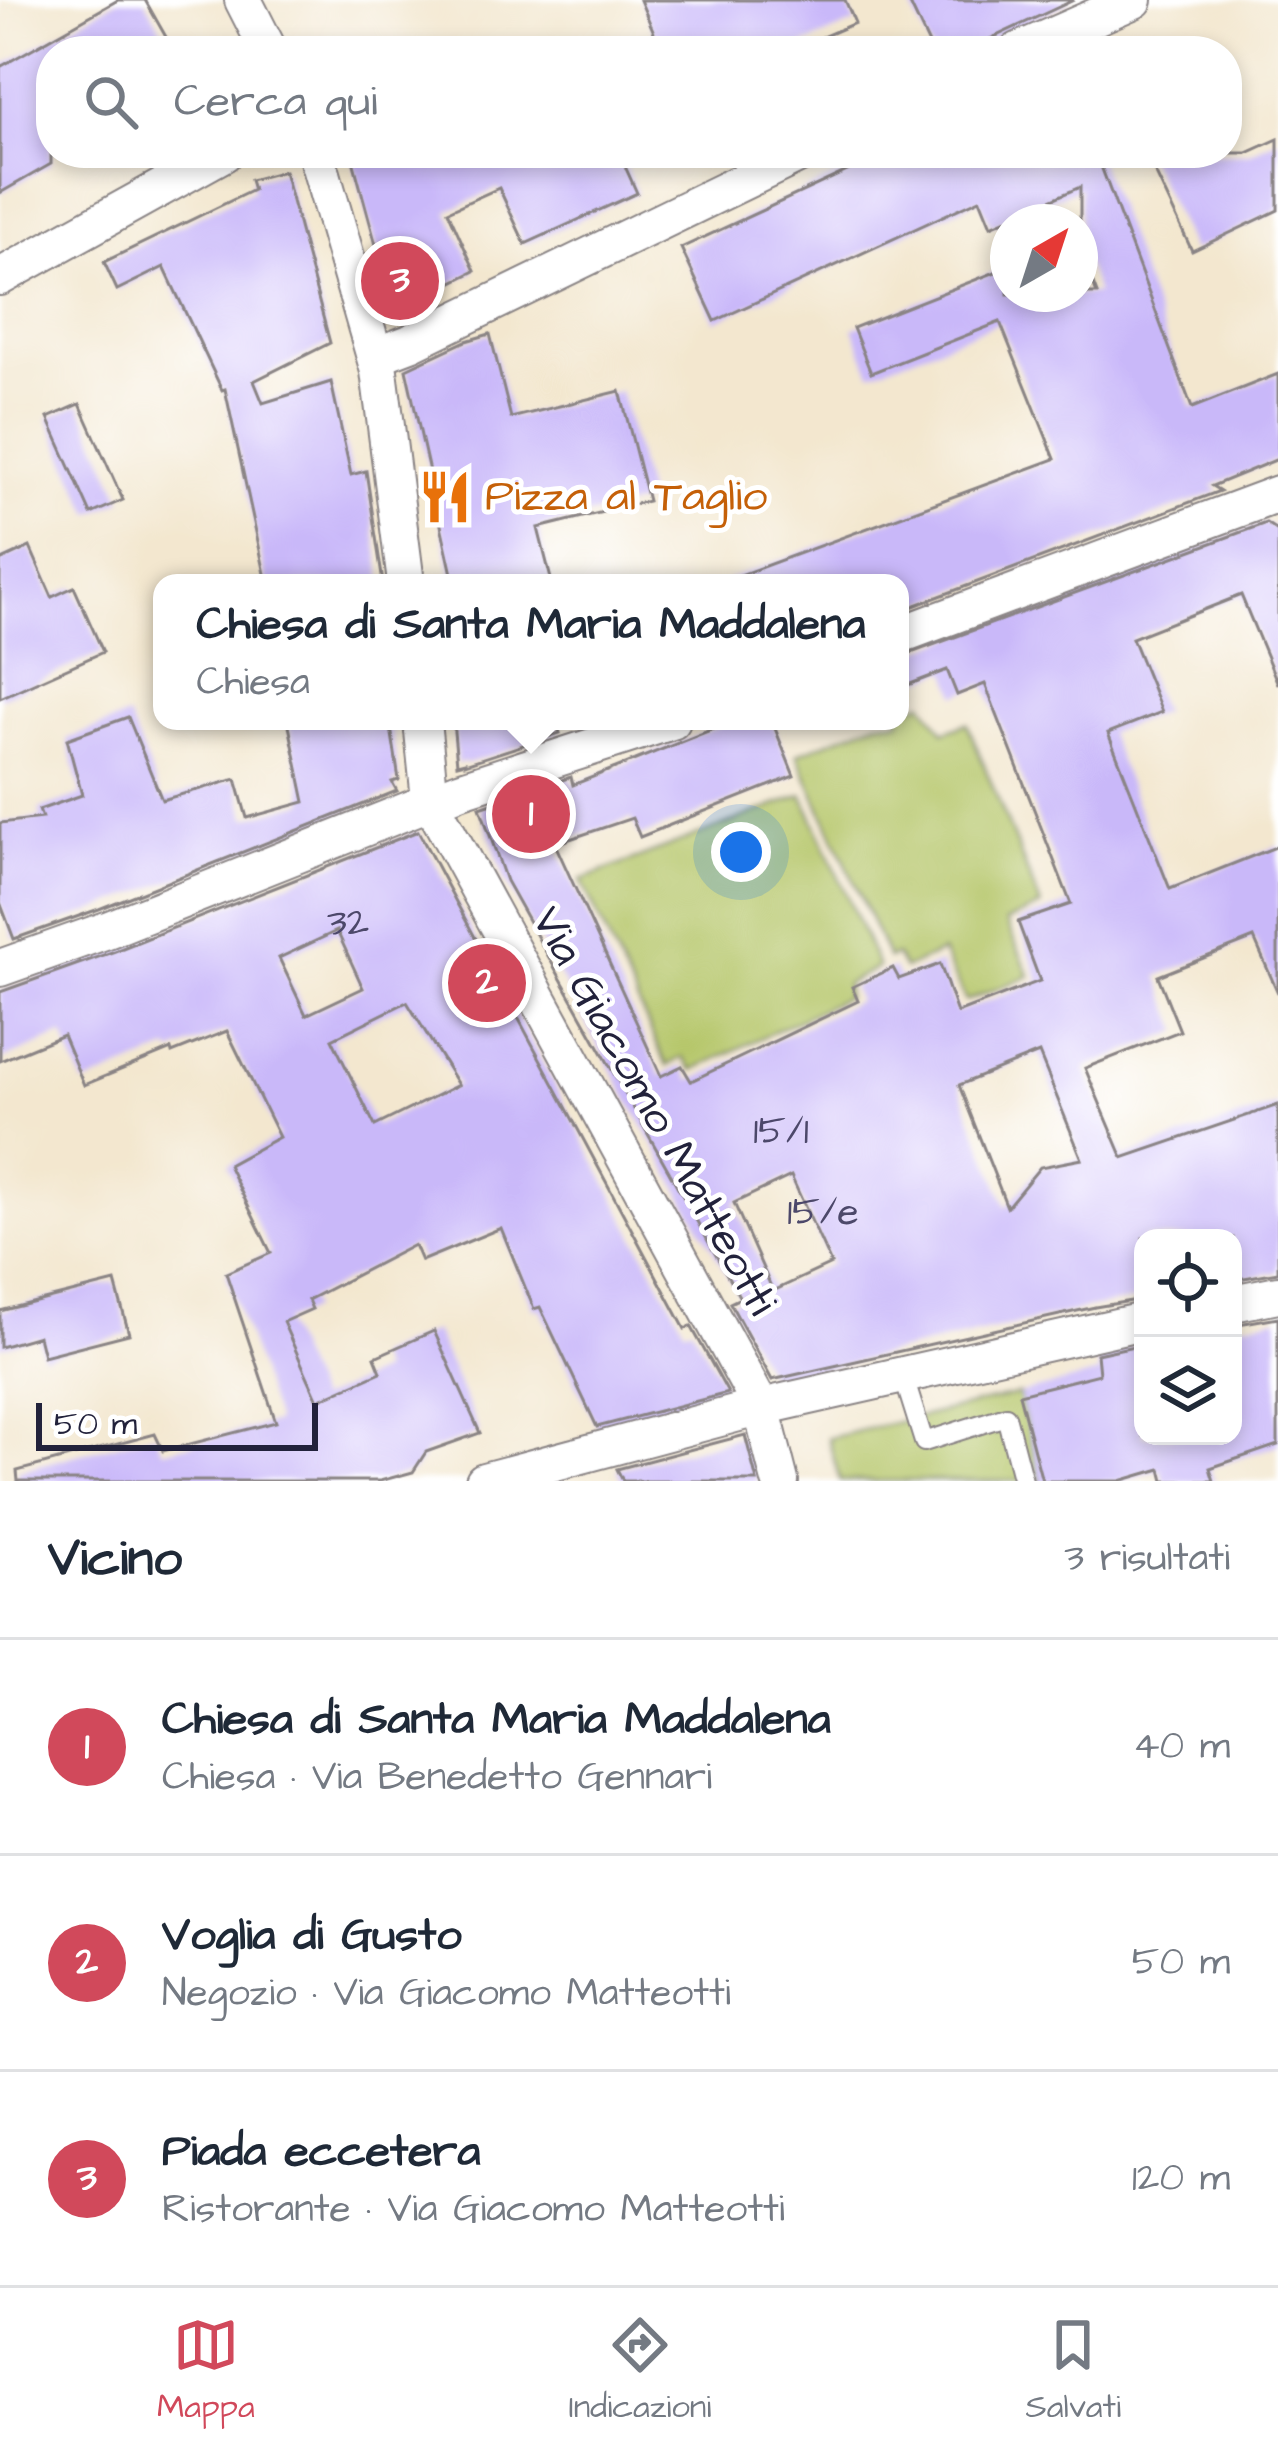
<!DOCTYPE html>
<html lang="it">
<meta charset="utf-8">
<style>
:root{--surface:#fff;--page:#f6f6f7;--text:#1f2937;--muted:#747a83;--line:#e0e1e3;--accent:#d1495b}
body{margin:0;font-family:"Architects Daughter",sans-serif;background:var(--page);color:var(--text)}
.controls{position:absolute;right:36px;bottom:36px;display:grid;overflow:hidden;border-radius:24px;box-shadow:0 6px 18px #0003}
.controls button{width:108px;height:108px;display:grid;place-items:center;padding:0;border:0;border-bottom:3px solid var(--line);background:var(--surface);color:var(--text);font:60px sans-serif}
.compass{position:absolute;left:990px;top:204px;width:108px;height:108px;border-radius:50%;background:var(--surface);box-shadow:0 6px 18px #0003;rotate:39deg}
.scale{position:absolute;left:36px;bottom:30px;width:282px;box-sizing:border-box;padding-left:12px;border:6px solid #22223b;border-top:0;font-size:33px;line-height:42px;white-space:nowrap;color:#22223b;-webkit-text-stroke:9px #fff;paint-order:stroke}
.you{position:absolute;left:741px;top:852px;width:42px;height:42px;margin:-30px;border:9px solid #fff;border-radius:50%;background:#1a73e8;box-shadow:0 0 0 18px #1a73e833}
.badge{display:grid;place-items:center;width:78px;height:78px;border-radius:50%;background:var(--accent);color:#fff;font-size:39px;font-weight:700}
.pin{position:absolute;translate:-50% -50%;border:6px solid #fff;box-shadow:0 3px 12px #0006}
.popup{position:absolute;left:153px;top:574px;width:756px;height:156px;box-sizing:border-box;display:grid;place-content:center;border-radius:24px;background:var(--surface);filter:drop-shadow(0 3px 9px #0005);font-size:39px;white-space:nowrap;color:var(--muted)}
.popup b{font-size:45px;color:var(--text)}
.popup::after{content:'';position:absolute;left:50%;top:100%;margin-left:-24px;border:24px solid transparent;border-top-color:var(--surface)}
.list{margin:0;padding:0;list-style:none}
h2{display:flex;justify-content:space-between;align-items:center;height:156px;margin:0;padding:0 48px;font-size:51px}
h2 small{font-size:39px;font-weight:400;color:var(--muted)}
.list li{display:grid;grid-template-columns:78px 1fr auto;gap:36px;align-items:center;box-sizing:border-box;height:216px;padding:0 48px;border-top:3px solid var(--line)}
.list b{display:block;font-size:45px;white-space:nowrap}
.list p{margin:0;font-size:39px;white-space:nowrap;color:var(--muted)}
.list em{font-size:39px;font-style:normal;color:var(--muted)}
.icon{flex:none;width:66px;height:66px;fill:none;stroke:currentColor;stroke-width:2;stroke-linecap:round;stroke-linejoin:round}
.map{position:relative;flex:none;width:1278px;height:1481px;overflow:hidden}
.search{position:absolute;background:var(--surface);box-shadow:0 6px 18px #0003;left:36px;right:36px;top:36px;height:132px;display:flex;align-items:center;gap:30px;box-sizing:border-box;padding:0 42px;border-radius:48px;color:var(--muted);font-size:45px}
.sheet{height:804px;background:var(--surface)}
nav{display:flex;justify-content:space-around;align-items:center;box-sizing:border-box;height:168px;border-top:3px solid var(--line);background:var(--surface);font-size:33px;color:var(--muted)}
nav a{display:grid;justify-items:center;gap:6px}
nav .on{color:var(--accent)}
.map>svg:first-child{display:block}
</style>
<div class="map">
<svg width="1278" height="1481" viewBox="0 0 1278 1481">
<rect width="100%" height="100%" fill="#fff"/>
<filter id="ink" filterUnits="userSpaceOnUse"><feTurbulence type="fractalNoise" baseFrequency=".00833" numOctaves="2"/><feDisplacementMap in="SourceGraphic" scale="24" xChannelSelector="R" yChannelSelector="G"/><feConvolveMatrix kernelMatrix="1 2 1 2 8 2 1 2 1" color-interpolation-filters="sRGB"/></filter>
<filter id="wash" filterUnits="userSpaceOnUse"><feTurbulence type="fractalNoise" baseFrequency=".004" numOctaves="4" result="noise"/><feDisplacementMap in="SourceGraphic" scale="48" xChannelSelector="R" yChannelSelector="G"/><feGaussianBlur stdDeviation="2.7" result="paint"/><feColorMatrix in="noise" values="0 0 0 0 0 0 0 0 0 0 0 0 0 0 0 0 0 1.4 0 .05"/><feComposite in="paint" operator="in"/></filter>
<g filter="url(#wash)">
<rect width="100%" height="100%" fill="#f3e7cf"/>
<g fill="#b5c669" stroke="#6c7452" stroke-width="3">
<polygon points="923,702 944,732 967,723 1041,906 1006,922 1030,976 966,1001 942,952 904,969 896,955 888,958 797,754 878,721 900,721 900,712"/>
<polygon points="803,795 878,967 846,984 846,997 693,1070 683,1057 667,1066 581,880"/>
<polygon points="1019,1394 1042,1481 840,1481 828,1438"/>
</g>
<g id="blocks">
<g fill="#c9b8f9" fill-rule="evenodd">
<polygon points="118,0 145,0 174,51 51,51 51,164 0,193 0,67"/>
<polygon points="640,0 845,0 855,23 790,51 662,51"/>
<polygon points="908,0 1074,0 964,51 932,51"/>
<polygon points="1278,139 1278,210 1192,251 1146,153 1247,153"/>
<polygon points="351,153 619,153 637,193 525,244 499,188 448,211 475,271 394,311"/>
<polygon points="886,153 1096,153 1192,408 1278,374 1278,459 1212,486 1220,491 900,611 900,583 728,583 727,580 1055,459 1000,322 871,373 853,328 1008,267 1008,294 1097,294 1080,249 1080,187 991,226 980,199 715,321 681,248"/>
<polygon points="284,171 330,343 254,381 263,403 331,382 351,475 366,471 383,583 267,583 225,389 222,390 164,267 117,290 104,262 253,190 250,180"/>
<polygon points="490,334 511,418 620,391 648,501 538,528 552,583 454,583 406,369 466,341"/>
<polygon points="80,404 123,500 91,514 48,418"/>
<path d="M1266,523L1278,531V684L1241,595L1132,638L1162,712L1108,733L1170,889L1278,846V993L1254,938L1158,976L1180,1031L1085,1068L1123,1158L1278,1105V1272L1233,1280V1238H1143V1299L1095,1307L772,1380L730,1303L740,1298L506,881L480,807L571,777L573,785L733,721H772L794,776L640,837L632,818L555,844L661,1076L682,1066L691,1081L858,1001L852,987L893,968L899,979L940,964L957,1013L1040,981L1018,922L1071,904L985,684L957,695L947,670L900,688V657ZM1039,1053L1082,1159L1040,1167L1007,1207L959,1085ZM791,1176L831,1264L773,1291L734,1203Z"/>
<polygon points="30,547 52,597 74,587 103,652 0,698 0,561"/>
<polygon points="128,717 162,800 236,779 247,818 305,802 288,721 390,721 399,780 392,782 397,791 99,909 14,939 0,902 0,823 42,818 39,810 82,795 67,739"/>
<polygon points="453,721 557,721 560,733 465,764 465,762 457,764"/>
<path d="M418,831L685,1329L691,1326L728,1393L597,1427L540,1307L534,1309L501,1228L421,1261L414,1245L308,1300L312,1309L283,1322L318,1400L381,1372L375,1357L434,1331L480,1433L426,1452L413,1472L380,1481H18L17,1471L155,1434L163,1451L276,1422L226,1273L271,1253L228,1165L279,1137L227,1031L172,1053L171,1049L84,1085L63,1035L0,1061V992L115,951ZM337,931L363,988L306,1015L279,958ZM407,1002L458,1085L375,1126L332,1039Z"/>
<polygon points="115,1282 129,1334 43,1356 38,1336 0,1347 0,1311"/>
<polygon points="1278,1317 1278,1445 1210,1468 1214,1481 1164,1481 1161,1469 1120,1481 1042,1481 1019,1394 1099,1374 1097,1354 1143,1344 1143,1436 1233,1436 1233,1325"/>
<polygon points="745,1435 757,1481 623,1481 617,1469"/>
</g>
</g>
</g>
<g filter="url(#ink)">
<use href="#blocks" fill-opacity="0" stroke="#8a8485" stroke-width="3"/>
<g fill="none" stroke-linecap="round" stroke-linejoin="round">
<defs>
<polyline id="lane" points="903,1375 924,1442 1006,1416 1023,1481"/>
<g id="street">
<polyline points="243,0 269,51"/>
<polyline points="1018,51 1134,0"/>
<polyline points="316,153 379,371 406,583"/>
<polyline points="0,277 224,153"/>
<polyline points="376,356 410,343 802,153"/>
<polyline points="900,635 1278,494"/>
<polyline points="422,721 430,800 761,1407 780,1481"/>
<polyline points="0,968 107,930 462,789 672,721"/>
<polyline points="1233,1303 1278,1294"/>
<polyline points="484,1481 761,1407 1143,1321"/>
</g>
</defs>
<use href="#lane" stroke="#8a8485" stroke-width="22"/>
<use href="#street" stroke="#8a8485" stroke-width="40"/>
<use href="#lane" stroke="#fff" stroke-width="18"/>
<use href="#street" stroke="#fff" stroke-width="36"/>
</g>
</g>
<defs>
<symbol id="restaurant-bare" viewBox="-9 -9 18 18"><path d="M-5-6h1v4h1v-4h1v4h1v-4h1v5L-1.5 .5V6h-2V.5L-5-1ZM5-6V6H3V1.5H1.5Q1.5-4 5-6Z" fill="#e8710a" stroke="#fff" stroke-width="2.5" paint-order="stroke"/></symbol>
</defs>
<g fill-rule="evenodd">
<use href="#restaurant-bare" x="407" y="459" width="76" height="76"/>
</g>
<g text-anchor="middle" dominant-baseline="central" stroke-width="10" stroke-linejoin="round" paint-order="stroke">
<g font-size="39" fill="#4c486a">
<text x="348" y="924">32</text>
<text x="781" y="1132">15/1</text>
<text x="823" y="1213">15/e</text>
</g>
<g font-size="45" fill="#c56008" stroke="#fff" text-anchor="start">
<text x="485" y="497">Pizza al Taglio</text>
</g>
<g font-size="45" fill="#22223b" stroke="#fff">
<text transform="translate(654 1111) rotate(61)">Via Giacomo Matteotti</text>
</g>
</g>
</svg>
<div class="controls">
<button><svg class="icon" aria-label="locate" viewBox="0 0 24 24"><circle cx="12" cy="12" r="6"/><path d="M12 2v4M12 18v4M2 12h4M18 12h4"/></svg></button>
<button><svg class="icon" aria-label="layers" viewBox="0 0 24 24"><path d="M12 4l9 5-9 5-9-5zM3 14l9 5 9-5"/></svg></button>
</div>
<svg class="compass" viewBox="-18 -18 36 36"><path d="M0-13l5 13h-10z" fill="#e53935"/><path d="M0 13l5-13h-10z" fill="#747a83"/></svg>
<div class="scale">50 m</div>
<div class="you"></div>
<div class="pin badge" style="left:531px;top:814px">1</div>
<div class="popup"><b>Chiesa di Santa Maria Maddalena</b>Chiesa</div>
<div class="pin badge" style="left:487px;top:983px">2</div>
<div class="pin badge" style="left:400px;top:281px">3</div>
<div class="search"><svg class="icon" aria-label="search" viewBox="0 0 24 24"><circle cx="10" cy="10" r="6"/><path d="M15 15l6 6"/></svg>Cerca qui</div>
</div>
<section class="sheet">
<h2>Vicino<small>3 risultati</small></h2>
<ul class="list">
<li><span class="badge">1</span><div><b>Chiesa di Santa Maria Maddalena</b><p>Chiesa · Via Benedetto Gennari</p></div><em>40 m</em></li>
<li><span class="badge">2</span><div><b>Voglia di Gusto</b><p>Negozio · Via Giacomo Matteotti</p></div><em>50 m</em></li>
<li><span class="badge">3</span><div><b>Piada eccetera</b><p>Ristorante · Via Giacomo Matteotti</p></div><em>120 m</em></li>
</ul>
</section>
<nav>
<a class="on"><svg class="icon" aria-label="map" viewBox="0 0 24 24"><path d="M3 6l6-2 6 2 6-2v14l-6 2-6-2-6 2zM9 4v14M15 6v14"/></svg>Mappa</a>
<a><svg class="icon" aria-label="directions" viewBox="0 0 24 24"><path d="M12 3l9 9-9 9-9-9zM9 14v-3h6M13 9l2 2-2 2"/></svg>Indicazioni</a>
<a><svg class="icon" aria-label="saved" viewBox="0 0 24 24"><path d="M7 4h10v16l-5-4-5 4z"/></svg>Salvati</a>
</nav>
